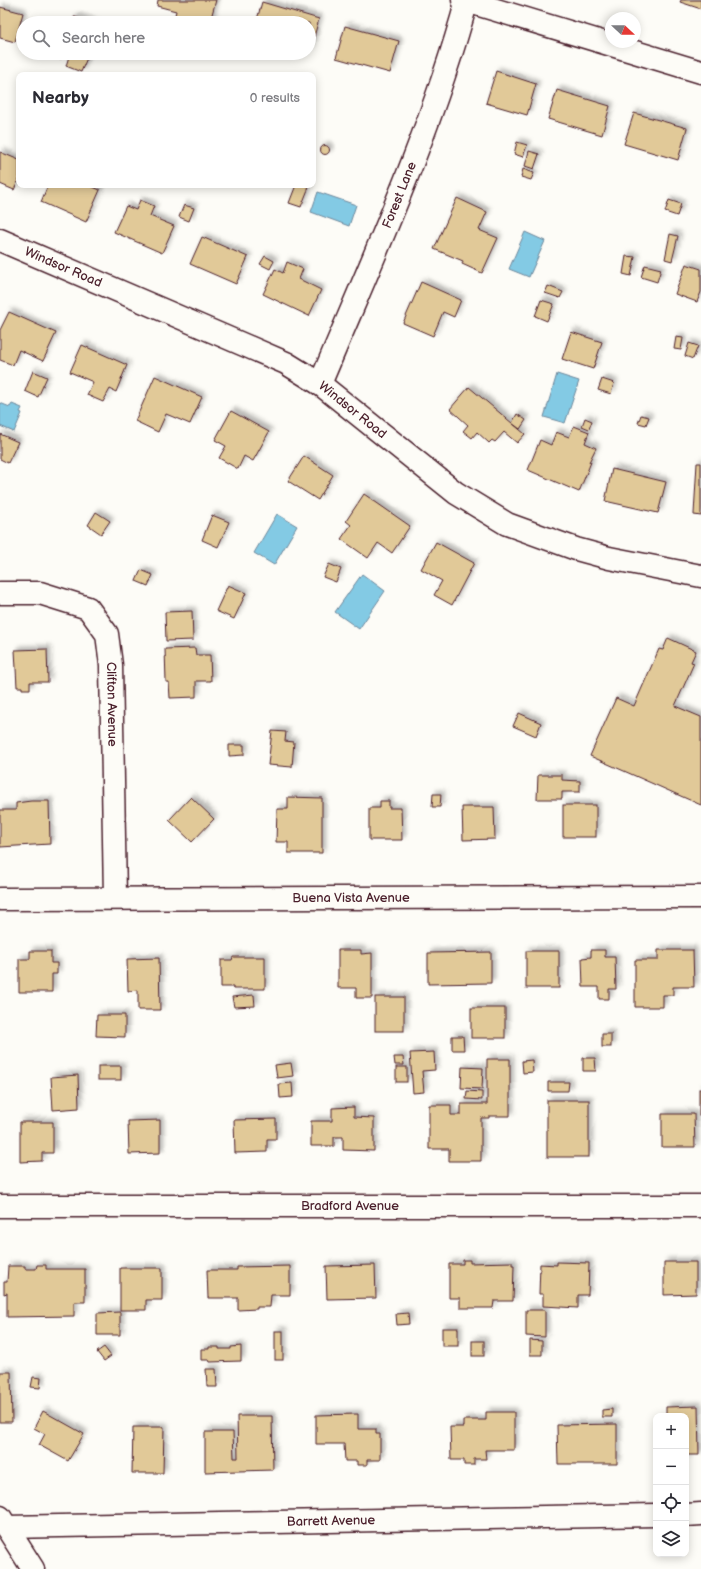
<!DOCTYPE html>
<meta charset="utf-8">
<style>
:root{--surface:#fff;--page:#f7f7f7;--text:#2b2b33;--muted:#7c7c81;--line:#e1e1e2}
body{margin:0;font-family:"Balsamiq Sans",sans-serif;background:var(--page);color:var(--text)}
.controls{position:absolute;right:12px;bottom:12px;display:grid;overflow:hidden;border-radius:8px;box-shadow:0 2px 10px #0003}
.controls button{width:36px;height:36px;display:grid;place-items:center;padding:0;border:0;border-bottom:1px solid var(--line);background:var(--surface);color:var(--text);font:20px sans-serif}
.compass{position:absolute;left:605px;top:12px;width:36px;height:36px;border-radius:50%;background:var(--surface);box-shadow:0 2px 10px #0003;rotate:112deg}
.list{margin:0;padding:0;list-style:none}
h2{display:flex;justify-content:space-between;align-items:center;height:52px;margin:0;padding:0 16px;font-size:17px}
h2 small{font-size:13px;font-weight:400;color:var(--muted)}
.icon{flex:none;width:22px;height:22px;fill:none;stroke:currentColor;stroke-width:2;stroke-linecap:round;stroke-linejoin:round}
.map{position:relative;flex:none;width:701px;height:1569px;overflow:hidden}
.search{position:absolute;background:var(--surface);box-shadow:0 2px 10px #0003;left:16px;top:16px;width:300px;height:44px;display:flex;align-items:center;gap:10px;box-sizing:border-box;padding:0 14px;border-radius:22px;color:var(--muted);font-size:15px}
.panel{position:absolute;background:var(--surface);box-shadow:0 2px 10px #0003;left:16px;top:72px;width:300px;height:116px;border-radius:8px}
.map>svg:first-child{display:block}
</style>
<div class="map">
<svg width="701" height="1569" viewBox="0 0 701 1569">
<defs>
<filter id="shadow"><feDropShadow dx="3.5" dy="-3.5" stdDeviation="2" flood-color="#0004"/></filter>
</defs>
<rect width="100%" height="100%" fill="#fdfcf7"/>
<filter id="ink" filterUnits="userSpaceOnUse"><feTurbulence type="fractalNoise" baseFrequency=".025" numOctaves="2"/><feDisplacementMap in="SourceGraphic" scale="8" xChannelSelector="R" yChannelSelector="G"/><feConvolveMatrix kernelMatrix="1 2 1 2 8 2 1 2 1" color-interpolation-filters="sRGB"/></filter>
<g filter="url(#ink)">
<g fill="#83cae4" stroke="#6c869a">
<polygon points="318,192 356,205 349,226 311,212"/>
<polygon points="525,232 545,241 529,277 509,269"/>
<polygon points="557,374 579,381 565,423 544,417"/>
<polygon points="0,403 10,407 12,404 22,408 20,412 22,413 14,432 0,426"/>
<polygon points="277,514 297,526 274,565 254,553"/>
<polygon points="362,574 385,591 359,629 335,612"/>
</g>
<g fill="#e1c998" stroke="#4a1f2b" filter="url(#shadow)">
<polygon points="158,0 216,0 211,18 213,18 212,23 173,23 176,11 157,6"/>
<polygon points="681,0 701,0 701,9 680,2"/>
<polygon points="262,2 319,19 310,51 309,23 256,23"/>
<polygon points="0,7 23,13 15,42 0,38"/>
<polygon points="74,17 75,17 95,23 73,23"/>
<polygon points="345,26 399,41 390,73 336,58"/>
<polygon points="53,53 64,53 61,59 52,55"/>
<polygon points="70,53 87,58 81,72 66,66"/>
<polygon points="185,53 204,53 202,58"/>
<polygon points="496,71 536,84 527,115 486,103"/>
<polygon points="557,90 610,106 602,135 548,119"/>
<polygon points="634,113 687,128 678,160 624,144"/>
<polygon points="517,142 527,145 523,157 514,154"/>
<circle cx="325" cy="150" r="4.5"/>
<polygon points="529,151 539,154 534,169 525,166"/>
<polygon points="0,152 19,160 19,179 14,190 0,184"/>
<polygon points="523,169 534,173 531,180 521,177"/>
<polygon points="48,185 88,185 100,190 86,222 41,202"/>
<polygon points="296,185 304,185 309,187 301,207 289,203"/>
<polygon points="457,198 487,212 479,230 498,238 482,273 462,264 463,261 434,249"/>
<polygon points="140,200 154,206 150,216 174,226 162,253 114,232 126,206 136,210"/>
<polygon points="669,200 681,204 677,216 665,212"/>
<polygon points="184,205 194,208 189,221 179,217"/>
<polygon points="670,234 678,236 672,261 665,259"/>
<polygon points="202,237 248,257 236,284 190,264"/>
<polygon points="265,256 274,261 270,269 260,264"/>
<polygon points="626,256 635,257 631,276 623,274"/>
<polygon points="287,262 303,269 299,279 321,290 309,316 263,294 275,269 283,273"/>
<polygon points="686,264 701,269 701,292 697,302 675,294"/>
<polygon points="645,265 661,269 657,282 641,277"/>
<polygon points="421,282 461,300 454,317 443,312 433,336 403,323"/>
<polygon points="548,286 563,292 560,298 545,293"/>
<polygon points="541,300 554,304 547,321 535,316"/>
<polygon points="9,312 56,333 43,361 19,350 13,365 0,360 0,330"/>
<polygon points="571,332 602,342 593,369 562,359"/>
<polygon points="676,337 683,338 681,350 674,349"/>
<polygon points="689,343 698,346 693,359 685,356"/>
<polygon points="82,345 127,365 116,392 110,389 103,402 87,395 93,382 70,372"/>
<polygon points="33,371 47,377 38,397 25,391"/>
<polygon points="155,376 202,397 190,424 166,414 158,432 135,421"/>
<polygon points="602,379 614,383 611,394 598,390"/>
<polygon points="469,387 525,434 517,443 504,432 495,442 492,440 489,443 477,432 472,438 463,431 468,425 450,409"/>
<polygon points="231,411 269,432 253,461 244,456 238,469 219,458 226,446 215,440"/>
<polygon points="517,414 526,420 520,429 512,423"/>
<polygon points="641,415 649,417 646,425 638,423"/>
<polygon points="585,418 592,421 589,429 582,426"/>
<polygon points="574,426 589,432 585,443 596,448 589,462 591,462 579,492 528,470 540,440 551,445 556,432 569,437"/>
<polygon points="0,434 18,442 8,463 0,459"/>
<polygon points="304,456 333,475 318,500 288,481"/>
<polygon points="697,463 701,463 701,516 694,515 694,514"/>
<polygon points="612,469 666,482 658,513 605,501"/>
<polygon points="364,494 410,526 392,553 378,543 368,558 341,539 351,525 346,521"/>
<polygon points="96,512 110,521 101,534 88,525"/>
<polygon points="212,515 229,522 218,547 202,540"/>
<polygon points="436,542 474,563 452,605 434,595 442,581 421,569"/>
<polygon points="329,564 341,569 336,582 323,577"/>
<polygon points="141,570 153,575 148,586 136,581"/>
<polygon points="228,585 246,593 234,619 216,611"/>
<polygon points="192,611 193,640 166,641 165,612"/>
<polygon points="668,638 696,651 691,662 694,663 675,706 701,717 701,805 590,756 616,698 634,706 659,649 663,650"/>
<polygon points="195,648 196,655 210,655 211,681 196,681 196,697 170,698 169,682 166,682 165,649"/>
<polygon points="47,649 48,682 30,682 30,689 22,689 22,687 17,687 15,650"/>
<polygon points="519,713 541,723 536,736 513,726"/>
<polygon points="272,731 286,732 285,741 294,742 292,767 268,765"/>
<polygon points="229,745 244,745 244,755 229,756"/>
<polygon points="538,775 562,775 562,780 580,781 580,792 562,792 562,799 537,799"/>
<polygon points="433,794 441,794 440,807 432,807"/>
<polygon points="191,797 214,819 192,842 169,820"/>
<polygon points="288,797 322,798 322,853 288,853 288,842 276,842 277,809 288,809"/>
<polygon points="31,801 49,801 50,844 0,847 0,810 16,810 16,803"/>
<polygon points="380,801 389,801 389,808 401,808 402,840 369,840 369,808 380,808"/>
<rect x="563" y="805" width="33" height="32"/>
<polygon points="462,807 494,807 495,839 463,840"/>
<polygon points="338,950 361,950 361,954 372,953 372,998 356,998 356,988 338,988"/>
<polygon points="591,950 605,950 605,957 615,957 616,989 609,989 609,999 599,999 599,987 583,987 582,958 591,957"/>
<polygon points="658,950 693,950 694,987 673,987 673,995 663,995 663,1007 635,1007 635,960 658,960"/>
<polygon points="30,951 51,951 51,963 57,963 57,974 52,974 52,992 19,992 19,959 30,959"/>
<rect x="526" y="951" width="33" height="37"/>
<polygon points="491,952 491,983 428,984 428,953"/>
<polygon points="233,957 265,957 265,989 233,989 233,987 221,987 221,960 232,960"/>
<polygon points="159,958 160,1010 138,1010 138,990 128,991 127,959"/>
<polygon points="254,995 255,1006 234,1007 232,997"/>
<rect x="375" y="997" width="29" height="34"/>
<rect x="471" y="1008" width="34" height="30"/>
<polygon points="97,1015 125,1015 125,1037 96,1036"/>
<rect x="602" y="1034" width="9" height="13"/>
<polygon points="452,1036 463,1036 464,1050 452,1050"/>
<polygon points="434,1052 435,1070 422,1071 424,1092 413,1093 410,1053"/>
<polygon points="394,1057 403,1057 404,1065 395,1065"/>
<polygon points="583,1058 595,1058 596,1071 583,1071"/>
<polygon points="487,1059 510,1059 510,1116 489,1116 489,1118 481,1118 481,1161 449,1161 449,1149 429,1149 429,1105 451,1105 451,1115 461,1115 461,1104 487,1104"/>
<polygon points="532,1060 533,1072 523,1073 522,1061"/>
<polygon points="291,1063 293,1076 277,1078 275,1065"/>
<rect x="98" y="1066" width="23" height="14"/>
<rect x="396" y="1067" width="11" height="15"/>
<polygon points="462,1067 483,1068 482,1089 461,1088"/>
<polygon points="78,1075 79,1108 53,1110 51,1077"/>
<polygon points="548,1082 569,1082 568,1091 548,1091"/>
<polygon points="292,1083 293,1097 280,1098 279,1084"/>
<rect x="699" y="1089" width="2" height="27"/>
<polygon points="467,1091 482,1092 482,1100 466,1099"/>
<rect x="547" y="1100" width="42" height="57"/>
<polygon points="354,1107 354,1117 374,1118 374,1151 343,1150 343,1137 334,1137 334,1146 311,1146 311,1121 332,1121 332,1108"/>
<polygon points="662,1114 694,1114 695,1147 662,1147"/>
<polygon points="276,1119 276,1139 267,1139 267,1152 235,1153 234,1120"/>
<polygon points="160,1120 160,1153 129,1154 128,1121"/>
<polygon points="20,1122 53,1122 53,1153 42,1153 42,1161 20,1162"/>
<polygon points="463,1260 470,1260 470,1263 512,1262 512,1265 514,1265 513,1301 494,1301 493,1308 460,1308 460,1298 449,1298 449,1264 463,1264"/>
<polygon points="557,1262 589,1263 588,1295 578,1295 578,1308 543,1306 543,1294 539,1294 540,1264 557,1265"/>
<polygon points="664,1262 696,1262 696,1294 664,1295"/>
<polygon points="37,1265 46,1265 46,1269 85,1269 85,1302 74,1302 74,1316 7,1317 7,1293 4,1294 4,1282 7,1282 8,1266 25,1266 25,1269 36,1269"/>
<polygon points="375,1265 376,1298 327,1299 326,1266"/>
<polygon points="290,1266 290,1295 271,1295 270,1307 257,1307 257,1309 238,1310 238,1298 208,1298 207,1270 237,1270 237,1267"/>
<polygon points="120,1268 162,1268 162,1300 146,1300 146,1310 120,1310"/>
<polygon points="526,1310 545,1310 545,1337 526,1336"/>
<polygon points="120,1312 120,1335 97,1335 97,1313"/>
<polygon points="408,1313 409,1324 397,1325 396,1314"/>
<rect x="442" y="1328" width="16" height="18"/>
<rect x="275" y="1331" width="8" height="29"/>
<polygon points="530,1340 542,1341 542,1355 530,1355"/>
<rect x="472" y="1341" width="12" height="15"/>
<polygon points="241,1346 241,1361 210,1362 209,1360 201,1360 201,1349 209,1349 209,1347 219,1347 219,1349 231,1349 231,1347"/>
<polygon points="104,1347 111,1356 104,1361 97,1352"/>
<polygon points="206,1369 216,1369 217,1387 207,1387"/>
<polygon points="0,1372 11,1372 12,1422 0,1422"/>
<polygon points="33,1377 41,1378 40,1388 31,1387"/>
<polygon points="698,1406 699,1455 687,1455 687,1460 686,1460 686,1416 666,1416 666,1407"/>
<polygon points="612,1409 612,1417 602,1417 602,1410"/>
<polygon points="43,1411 84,1434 68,1461 39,1445 45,1434 34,1428"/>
<polygon points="486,1412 514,1412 514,1450 485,1450 486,1459 474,1459 474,1465 464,1465 464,1460 451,1460 450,1427 463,1427 463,1420 486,1420"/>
<polygon points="358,1414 358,1429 376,1429 376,1434 380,1434 380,1460 367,1460 367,1465 357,1465 357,1461 345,1461 344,1444 316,1444 316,1415"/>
<polygon points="237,1416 272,1416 273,1470 205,1472 205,1432 233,1432 234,1458 238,1458"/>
<polygon points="617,1424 617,1464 558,1464 557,1425"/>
<polygon points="133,1427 164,1427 163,1473 132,1473"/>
</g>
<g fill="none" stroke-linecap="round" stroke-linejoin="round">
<defs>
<g id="minor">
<path id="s1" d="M0,240L286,363L320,384L456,493L507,524L576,549L609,558L701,576"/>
<path id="s2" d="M320,384C373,258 431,132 467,0"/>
<path id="s3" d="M0,593H40L88,608L107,634L111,665L115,897"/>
<path id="s4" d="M0,899L701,897"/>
<path id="s5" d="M0,1206H701"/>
<polyline points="686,1515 701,1514"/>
<path id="s6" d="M6,1527L656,1515"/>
</g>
<g id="tertiary">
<polyline points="463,0 701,72"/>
<polyline points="0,1517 33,1569"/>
</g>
</defs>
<use href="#minor" stroke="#4a1f2b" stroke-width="25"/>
<use href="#tertiary" stroke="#4a1f2b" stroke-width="25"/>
<use href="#minor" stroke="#fdfcf7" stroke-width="22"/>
<use href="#tertiary" stroke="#fdfcf7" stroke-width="22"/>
</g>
</g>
<g text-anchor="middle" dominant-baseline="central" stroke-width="3" stroke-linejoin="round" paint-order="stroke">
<g font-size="13" fill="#4a1f2b" stroke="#fdfcf7">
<text stroke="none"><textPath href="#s2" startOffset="205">Forest Lane</textPath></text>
<text stroke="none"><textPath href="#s1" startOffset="69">Windsor Road</textPath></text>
<text stroke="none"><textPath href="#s1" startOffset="393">Windsor Road</textPath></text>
<text stroke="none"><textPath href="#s3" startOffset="193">Clifton Avenue</textPath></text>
<text stroke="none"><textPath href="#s4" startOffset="351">Buena Vista Avenue</textPath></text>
<text stroke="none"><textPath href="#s5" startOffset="350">Bradford Avenue</textPath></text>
<text stroke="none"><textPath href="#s6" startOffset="325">Barrett Avenue</textPath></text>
</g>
</g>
</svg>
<div class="controls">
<button>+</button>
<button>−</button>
<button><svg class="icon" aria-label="locate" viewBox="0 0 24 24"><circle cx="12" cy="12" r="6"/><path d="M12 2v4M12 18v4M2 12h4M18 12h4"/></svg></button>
<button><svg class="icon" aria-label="layers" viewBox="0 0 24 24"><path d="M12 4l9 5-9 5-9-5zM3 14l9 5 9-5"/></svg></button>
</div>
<svg class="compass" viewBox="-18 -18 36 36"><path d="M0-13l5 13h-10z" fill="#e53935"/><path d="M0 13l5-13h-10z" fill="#7c7c81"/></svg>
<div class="search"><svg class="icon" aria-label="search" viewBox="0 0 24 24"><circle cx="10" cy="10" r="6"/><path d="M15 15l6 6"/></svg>Search here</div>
<section class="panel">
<h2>Nearby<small>0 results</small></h2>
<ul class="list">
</ul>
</section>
</div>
